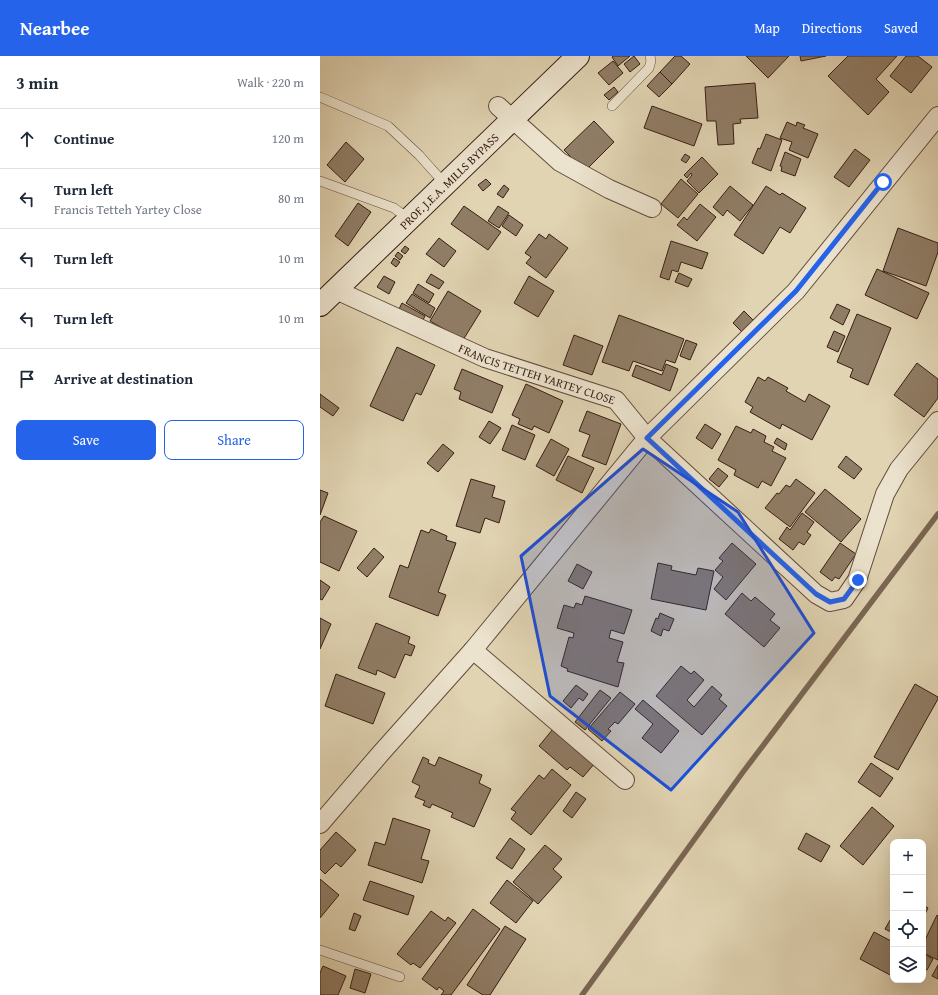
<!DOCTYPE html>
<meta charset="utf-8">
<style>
:root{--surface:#fff;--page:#f6f6f7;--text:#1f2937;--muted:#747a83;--line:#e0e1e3;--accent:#2563eb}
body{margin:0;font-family:"Gentium Book Plus",serif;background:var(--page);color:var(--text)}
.controls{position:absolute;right:12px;bottom:12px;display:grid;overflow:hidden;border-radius:8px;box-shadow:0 4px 16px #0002}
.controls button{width:36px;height:36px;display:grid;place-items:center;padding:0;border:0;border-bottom:1px solid var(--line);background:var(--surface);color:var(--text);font:20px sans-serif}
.stop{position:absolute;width:12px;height:12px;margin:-9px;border:3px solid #2563eb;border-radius:50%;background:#fff}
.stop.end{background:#2563eb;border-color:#fff;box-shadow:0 1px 4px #0008}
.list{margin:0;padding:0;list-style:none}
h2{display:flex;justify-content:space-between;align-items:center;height:52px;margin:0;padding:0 16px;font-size:17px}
h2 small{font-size:13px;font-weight:400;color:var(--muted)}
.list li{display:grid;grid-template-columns:26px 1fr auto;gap:12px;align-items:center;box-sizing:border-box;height:60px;padding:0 16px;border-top:1px solid var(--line)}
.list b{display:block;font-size:15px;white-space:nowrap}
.list p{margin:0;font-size:13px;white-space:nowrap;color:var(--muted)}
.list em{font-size:13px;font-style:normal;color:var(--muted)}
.actions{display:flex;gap:8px;padding:12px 16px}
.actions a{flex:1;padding:9px 0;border:1px solid var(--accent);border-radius:8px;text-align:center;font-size:14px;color:var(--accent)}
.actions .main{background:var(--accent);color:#fff}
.icon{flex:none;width:22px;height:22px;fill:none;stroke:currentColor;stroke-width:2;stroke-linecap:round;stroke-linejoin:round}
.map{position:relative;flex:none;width:618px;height:939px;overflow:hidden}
header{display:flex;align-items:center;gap:24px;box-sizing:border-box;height:56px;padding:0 20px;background:var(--accent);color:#fff}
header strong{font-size:19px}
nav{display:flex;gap:22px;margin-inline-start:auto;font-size:14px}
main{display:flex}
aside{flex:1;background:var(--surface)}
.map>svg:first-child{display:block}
</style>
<header>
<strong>Nearbee</strong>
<nav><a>Map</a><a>Directions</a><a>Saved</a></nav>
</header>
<main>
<aside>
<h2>3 min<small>Walk · 220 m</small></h2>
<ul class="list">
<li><svg class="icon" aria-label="ahead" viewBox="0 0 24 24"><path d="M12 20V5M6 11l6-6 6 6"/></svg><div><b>Continue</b></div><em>120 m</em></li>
<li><svg class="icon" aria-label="left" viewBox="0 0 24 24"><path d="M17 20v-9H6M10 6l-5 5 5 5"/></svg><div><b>Turn left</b><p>Francis Tetteh Yartey Close</p></div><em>80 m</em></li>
<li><svg class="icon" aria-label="left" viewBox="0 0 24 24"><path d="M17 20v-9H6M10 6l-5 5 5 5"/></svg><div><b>Turn left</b></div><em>10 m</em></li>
<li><svg class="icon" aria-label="left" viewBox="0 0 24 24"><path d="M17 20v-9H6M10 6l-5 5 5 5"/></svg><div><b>Turn left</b></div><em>10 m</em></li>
<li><svg class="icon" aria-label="arrive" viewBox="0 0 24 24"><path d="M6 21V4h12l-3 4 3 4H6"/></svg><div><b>Arrive at destination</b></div></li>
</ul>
<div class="actions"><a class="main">Save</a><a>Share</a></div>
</aside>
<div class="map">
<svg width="618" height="939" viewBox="0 0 618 939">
<rect width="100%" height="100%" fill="#e1d4b3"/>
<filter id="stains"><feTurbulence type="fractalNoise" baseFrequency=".005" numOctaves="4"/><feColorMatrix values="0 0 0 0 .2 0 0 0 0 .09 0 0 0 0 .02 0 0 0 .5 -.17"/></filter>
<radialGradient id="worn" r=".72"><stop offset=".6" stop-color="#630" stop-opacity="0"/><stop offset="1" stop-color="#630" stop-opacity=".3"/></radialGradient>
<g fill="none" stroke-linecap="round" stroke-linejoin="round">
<polyline stroke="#7b6653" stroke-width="5.5" points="262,939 423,716 618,458"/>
</g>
<g fill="#907d66" stroke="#381e13">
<polygon points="293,0 310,0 298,10 292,1"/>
<polygon points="314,0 320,8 310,16 304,8"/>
<polygon points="355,0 361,0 370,8 352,28 340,16"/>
<polygon points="426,0 469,0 448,22"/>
<polygon points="480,0 506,0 481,5"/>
<polygon points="528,0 577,0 556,23 569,36 548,59 508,20"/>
<polygon points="586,0 598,0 612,11 591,37 570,20"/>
<polygon points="293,5 303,17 289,29 278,17"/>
<polygon points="340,16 352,28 339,41 327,30"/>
<polygon points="435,27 438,62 420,63 421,67 413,68 414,88 398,89 396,65 387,65 385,31"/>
<polygon points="294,31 298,36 289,44 284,39"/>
<polygon points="332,50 382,68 374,90 324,72"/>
<polygon points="274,65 294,86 265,115 244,94"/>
<polygon points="467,66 476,70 477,66 485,69 483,72 498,78 488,102 469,94 472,86 460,82"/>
<polygon points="446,78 462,84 451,115 432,107 438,92 440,93"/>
<polygon points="26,86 44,103 25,126 7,109"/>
<polygon points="535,93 550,104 529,131 514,121"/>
<polygon points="465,96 481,103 475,120 461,115 462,111 460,110"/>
<polygon points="365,98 370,101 366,107 361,104"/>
<polygon points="382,101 398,118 379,137 367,125 372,119 371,117 367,122 364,119"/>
<polygon points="166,123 171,128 163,135 158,129"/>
<polygon points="361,123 378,138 358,162 341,148"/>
<polygon points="184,129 189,133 183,142 177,138"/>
<polygon points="410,130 433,149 420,165 407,154 403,160 393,151"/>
<polygon points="446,130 460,139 462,137 486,152 470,177 460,171 443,198 414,179"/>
<polygon points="38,147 51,156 28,190 15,180"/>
<polygon points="380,148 396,161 377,185 357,169 364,161 367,164"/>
<polygon points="144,150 181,176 168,194 131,168"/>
<polygon points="178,150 189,157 179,172 168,165"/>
<polygon points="189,159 203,169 196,180 182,170"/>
<polygon points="578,172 618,187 618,196 606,230 563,215"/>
<polygon points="219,178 226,183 229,178 248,192 226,222 206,207 211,201 205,197"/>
<polygon points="119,182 136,195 124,211 106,198"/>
<polygon points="351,185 388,197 382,213 361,206 358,216 352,214 349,224 340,221"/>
<polygon points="85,190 89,193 85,198 81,195"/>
<polygon points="78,196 83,200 80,204 75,200"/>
<polygon points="74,202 80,206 76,211 71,207"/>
<polygon points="557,213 609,237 597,263 545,239"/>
<polygon points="359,217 372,223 368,231 355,226"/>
<polygon points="111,218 124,226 119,233 106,226"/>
<polygon points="64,220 75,226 69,238 57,231"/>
<polygon points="209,220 234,235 218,261 194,247"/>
<polygon points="98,228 114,238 109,247 93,237"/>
<polygon points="128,235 161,255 143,284 110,265"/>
<polygon points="92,238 115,252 110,262 86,247"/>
<polygon points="82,247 105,260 100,270 77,257"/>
<polygon points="517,248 530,254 523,269 510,262"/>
<polygon points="424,255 434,265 423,277 413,267"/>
<polygon points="537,258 571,272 548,329 530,321 533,313 517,306"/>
<polygon points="299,259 364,283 355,307 346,304 342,315 313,305 309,315 282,306"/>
<polygon points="514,275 525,280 518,296 507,291"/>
<polygon points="254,279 283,290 272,319 243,309"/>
<polygon points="366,284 377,288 370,304 360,300"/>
<polygon points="77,291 115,309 101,339 96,337 83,365 50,350"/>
<polygon points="597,307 618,323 618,342 604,361 574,339"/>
<polygon points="346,308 358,313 350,335 312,320 316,309 342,319"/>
<polygon points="142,313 183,330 172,357 139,343 141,336 134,333"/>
<polygon points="438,321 445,325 448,321 468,332 466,335 485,346 489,338 510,350 492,384 462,368 460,373 430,356 433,351 425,346"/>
<polygon points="206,328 243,345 229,377 214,370 212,374 198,368 200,363 192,359"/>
<polygon points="0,338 19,352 13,360 0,351"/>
<polygon points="267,355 301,368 286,409 262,400 270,379 259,375"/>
<polygon points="169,365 181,372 170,388 159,381"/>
<polygon points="385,368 401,378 392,393 376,382"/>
<polygon points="192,369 215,379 205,404 182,394"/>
<polygon points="416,370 431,377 433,373 446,380 444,386 454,391 452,395 466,402 451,430 442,425 438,432 414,419 416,414 398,404"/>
<polygon points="457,382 467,388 465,394 454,387"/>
<polygon points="231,383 249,393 234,420 216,410"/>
<polygon points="123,388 134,397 118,416 107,407"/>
<polygon points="248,400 274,412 262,437 236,424"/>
<polygon points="526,400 542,413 534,423 518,411"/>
<polygon points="398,412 408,420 399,431 389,423"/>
<polygon points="151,423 175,430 172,441 185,445 179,467 165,462 160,477 136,470"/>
<polygon points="476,423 495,437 470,471 445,452 457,437 459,438 466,429 470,431"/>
<polygon points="505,433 541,463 521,486 485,456"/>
<polygon points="0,434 8,437 0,459"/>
<polygon points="482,457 494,466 487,476 491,479 484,489 479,486 473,494 459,483 467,471 470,474"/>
<polygon points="4,460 37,475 19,515 0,506 0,466"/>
<polygon points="111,473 127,480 126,484 136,487 118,536 126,539 118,560 69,541 80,509 88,512 101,474 109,477"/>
<polygon points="412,487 436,508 406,544 394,533 403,521 395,514 403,505 399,502"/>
<polygon points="520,487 536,498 519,523 515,521 512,525 500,516"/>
<polygon points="54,492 64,501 47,521 37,512"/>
<polygon points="338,507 352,510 351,514 376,519 378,512 394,515 386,554 331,543"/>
<polygon points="257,508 272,516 263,533 248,525"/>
<polygon points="0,524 10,531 2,544 0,543"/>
<polygon points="422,537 431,545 435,541 455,558 450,564 460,572 444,591 405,558"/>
<polygon points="265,540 312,554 304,578 291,574 289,582 303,586 297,606 304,607 298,631 247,615 248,613 241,610 249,581 253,582 254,577 237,572 244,549 254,552 256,547 262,549"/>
<polygon points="340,557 354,563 349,575 343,573 341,580 331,575 336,562 338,563"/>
<polygon points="0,562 11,568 0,593"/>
<polygon points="56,567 90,581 88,587 95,590 91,600 85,598 75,622 57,614 56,619 38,612"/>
<polygon points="361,610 371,618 374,615 384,624 367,644 374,651 392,630 402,639 399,643 407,650 382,679 336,640"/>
<polygon points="16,618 65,637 53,668 5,650"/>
<polygon points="595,628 618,641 618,643 578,714 554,701"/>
<polygon points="256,629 268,638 263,645 259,642 251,652 243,645"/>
<polygon points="280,634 291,642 265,674 255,666"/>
<polygon points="300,636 315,648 298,668 295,666 288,673 291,675 282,685 268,673"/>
<polygon points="323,644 359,675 341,697 322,682 333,668 315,653"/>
<polygon points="233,673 275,707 263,721 250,711 247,714 219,690"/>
<polygon points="103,701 109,704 108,707 115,710 119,701 162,719 159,727 171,733 154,771 131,761 133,757 112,748 110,752 103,749 105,745 95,741 100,730 92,726"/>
<polygon points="551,707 573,722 560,741 538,726"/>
<polygon points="232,713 251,729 211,779 191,763 196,756 191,753 219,719 224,723"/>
<polygon points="256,736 266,743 252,762 243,755"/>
<polygon points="552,751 574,770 543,809 520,790"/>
<polygon points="73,762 110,774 101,803 109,805 102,827 48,809 55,786 65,789"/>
<polygon points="16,776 36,794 21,811 16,807 5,818 0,813 0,794"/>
<polygon points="486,777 510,790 501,806 478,793"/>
<polygon points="190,782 205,793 192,813 176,802"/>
<polygon points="225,789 242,803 233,813 242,821 218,848 193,826"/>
<polygon points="0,823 19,839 0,862"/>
<polygon points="187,824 213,845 196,867 170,847"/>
<polygon points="50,825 94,840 88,859 43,844"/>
<polygon points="603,849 608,852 603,862"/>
<polygon points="153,853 180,873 131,939 121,939 124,935 119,931 117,934 102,923"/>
<polygon points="111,855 125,865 128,861 136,867 100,912 93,907 91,909 77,898"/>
<polygon points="34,857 41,860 35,875 29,873"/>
<polygon points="573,859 573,877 565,873"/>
<polygon points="617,859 618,860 618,904 603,897 603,888"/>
<polygon points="185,870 206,883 170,939 163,939 147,929"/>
<polygon points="554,876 571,885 573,881 572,920 540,903"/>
<polygon points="603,897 613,903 607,914 603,912"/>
<polygon points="618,909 618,923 612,920"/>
<polygon points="3,910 26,920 18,939 0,939 0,917"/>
<polygon points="35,913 51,918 45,937 30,932"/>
</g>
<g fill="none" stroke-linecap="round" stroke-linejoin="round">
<defs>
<g id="lane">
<polyline points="0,41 68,70 99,99 125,128"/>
<polyline points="292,50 329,12 331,5 330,0"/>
<polyline points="0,125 74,152 89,163"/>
<polyline points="0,894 80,921"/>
</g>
<g id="street">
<polyline points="178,50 240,106 289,133 332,152"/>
<path id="s1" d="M16,234L165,302L296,344L327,382L496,538L510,546L524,543L537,524L565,438L579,413L618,365"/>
<polyline points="153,594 305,724"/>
<polyline points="0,768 61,697 153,594 327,382 476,235 618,60"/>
</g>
<g id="secondary">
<path id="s2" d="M0,249L258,0"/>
</g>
</defs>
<use href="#lane" stroke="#624c3b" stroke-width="10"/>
<use href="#street" stroke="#624c3b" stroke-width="20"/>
<use href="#secondary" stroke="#381e13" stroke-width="24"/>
<use href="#lane" stroke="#ece3ce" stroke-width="9"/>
<use href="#street" stroke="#ece3ce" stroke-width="18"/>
<use href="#secondary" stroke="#ece3ce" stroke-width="22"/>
</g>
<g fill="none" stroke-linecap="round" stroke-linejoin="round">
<polyline stroke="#2563eb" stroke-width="5" points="538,524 524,543 510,546 496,538 327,382 476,235 563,126"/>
</g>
<path fill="#1d4ed8" fill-opacity="0.2" stroke="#1d4ed8" stroke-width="3" stroke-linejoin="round" d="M323,393L418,456L494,577L351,734L230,640L201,500Z"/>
<g text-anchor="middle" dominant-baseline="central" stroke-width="3" stroke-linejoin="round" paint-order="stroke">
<g font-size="12" fill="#381e13" stroke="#ece3ce">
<text stroke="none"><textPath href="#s2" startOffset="179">PROF. J.E.A. MILLS BYPASS</textPath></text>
<text stroke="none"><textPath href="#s1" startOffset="218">FRANCIS TETTEH YARTEY CLOSE</textPath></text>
</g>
</g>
<rect width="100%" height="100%" filter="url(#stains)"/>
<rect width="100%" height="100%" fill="url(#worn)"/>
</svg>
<div class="controls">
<button>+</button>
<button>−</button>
<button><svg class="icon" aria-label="locate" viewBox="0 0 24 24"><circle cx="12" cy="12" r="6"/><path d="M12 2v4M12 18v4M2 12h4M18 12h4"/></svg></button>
<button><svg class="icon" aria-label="layers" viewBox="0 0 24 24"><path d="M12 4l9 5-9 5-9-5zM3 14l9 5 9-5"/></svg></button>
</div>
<div class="stop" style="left:563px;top:126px"></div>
<div class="stop end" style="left:538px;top:524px"></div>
</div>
</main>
